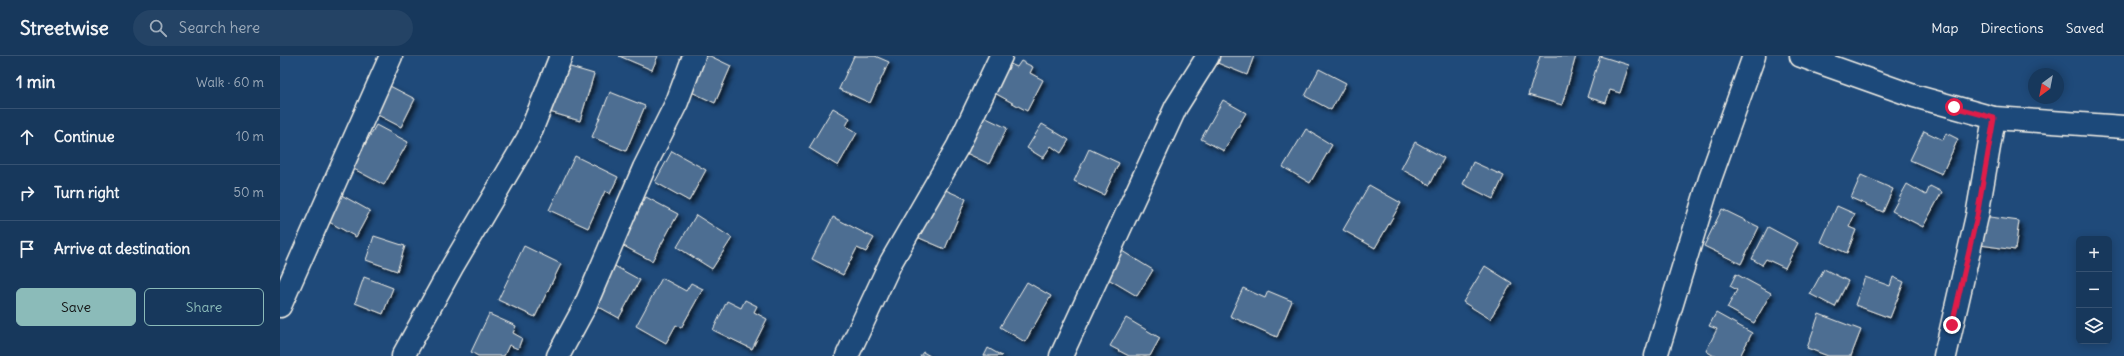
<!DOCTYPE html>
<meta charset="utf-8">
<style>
:root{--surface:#17385c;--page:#244365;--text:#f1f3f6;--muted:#9eacbb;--line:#365272;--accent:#8bbbb9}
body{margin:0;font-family:Delius,sans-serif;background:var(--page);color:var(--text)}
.controls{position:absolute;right:12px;bottom:12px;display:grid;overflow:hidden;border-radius:6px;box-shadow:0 2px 10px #0003}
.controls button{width:36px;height:36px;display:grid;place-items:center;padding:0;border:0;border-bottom:1px solid var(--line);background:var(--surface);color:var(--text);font:20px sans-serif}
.compass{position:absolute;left:1748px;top:12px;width:36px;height:36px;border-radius:50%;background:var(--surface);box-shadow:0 2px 10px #0003;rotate:212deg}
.stop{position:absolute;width:12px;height:12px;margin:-9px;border:3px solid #e11d48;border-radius:50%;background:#fff}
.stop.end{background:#e11d48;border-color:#fff;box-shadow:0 1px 4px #0008}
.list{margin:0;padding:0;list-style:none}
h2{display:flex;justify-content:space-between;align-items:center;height:52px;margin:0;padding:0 16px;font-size:17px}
h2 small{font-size:13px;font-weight:400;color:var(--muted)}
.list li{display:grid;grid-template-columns:26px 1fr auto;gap:12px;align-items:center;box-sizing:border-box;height:56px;padding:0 16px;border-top:1px solid var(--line)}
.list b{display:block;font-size:15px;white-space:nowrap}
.list em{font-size:13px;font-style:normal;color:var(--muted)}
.actions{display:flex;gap:8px;padding:12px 16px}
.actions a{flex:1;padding:9px 0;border:1px solid var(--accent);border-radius:6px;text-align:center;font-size:14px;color:var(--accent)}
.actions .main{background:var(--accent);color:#111}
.icon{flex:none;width:22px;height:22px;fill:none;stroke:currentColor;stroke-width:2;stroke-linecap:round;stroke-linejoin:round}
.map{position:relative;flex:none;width:1844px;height:300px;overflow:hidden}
header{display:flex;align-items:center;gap:24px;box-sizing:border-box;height:56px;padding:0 20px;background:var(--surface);border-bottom:1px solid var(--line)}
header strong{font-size:19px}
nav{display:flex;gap:22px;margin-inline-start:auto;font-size:14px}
.search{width:280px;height:36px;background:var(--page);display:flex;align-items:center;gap:10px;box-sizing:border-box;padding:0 14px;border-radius:22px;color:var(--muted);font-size:15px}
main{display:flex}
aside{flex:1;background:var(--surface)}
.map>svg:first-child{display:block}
</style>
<header>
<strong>Streetwise</strong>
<div class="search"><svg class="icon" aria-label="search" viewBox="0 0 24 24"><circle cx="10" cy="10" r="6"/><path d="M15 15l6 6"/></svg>Search here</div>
<nav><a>Map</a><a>Directions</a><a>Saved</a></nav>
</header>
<main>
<aside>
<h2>1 min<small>Walk · 60 m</small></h2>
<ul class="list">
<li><svg class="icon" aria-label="ahead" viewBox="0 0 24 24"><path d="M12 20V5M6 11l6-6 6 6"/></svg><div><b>Continue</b></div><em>10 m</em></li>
<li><svg class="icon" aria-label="right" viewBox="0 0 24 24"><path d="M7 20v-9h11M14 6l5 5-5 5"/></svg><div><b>Turn right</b></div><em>50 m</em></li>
<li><svg class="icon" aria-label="arrive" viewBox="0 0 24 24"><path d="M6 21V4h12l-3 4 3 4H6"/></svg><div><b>Arrive at destination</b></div></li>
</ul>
<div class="actions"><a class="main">Save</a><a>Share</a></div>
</aside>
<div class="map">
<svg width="1844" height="300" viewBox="0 0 1844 300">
<defs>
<filter id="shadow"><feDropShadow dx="3.5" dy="3.5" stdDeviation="2" flood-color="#0009"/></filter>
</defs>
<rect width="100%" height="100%" fill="#1f4a7a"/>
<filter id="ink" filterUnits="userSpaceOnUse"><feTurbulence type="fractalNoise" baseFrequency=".025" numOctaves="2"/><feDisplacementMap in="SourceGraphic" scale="8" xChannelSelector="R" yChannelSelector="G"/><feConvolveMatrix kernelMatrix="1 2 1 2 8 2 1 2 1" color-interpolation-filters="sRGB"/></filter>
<g filter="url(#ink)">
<g fill="#4d6e92" stroke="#f4f1e8" filter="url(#shadow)">
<polygon points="339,0 378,0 372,14"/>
<polygon points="420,0 430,0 451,10 435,47 405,33"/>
<polygon points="574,0 595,0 609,6 590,47 559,33"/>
<polygon points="931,0 974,0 967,19 930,4"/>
<polygon points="1260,0 1296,0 1282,49 1248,39"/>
<polygon points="1320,0 1349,9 1340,37 1330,34 1326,47 1307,41"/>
<polygon points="741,5 753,11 750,17 763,24 747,55 711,35 726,6 737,11"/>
<polygon points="280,8 314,18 300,65 266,55"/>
<polygon points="1039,13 1066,27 1051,54 1025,40"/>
<polygon points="106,28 135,43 121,71 92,56"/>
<polygon points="330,36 365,50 346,95 312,81"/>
<polygon points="943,44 966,57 944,95 921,83"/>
<polygon points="553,52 570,62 566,70 577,77 558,110 529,92"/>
<polygon points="698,58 727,72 709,108 680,94"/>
<polygon points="762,68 789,84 781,97 771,90 763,102 747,92"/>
<polygon points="96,69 128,86 104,129 72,112"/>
<polygon points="1026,73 1052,89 1030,127 1003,111"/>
<polygon points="1644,75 1663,84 1666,77 1678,83 1662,118 1630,104"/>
<polygon points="1135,86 1164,102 1150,129 1121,113"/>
<polygon points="809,93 839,107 824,139 794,125"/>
<polygon points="392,95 426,114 409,145 375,126"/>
<polygon points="295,100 338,121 330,138 325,135 308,172 269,154"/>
<polygon points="1193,106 1224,120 1213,143 1183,128"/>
<polygon points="1581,119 1613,133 1603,156 1571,142"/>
<polygon points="652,128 686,143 665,193 630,178"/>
<polygon points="1627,128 1646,139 1650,130 1662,136 1643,171 1612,155"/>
<polygon points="1089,129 1121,147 1095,192 1063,174"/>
<polygon points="56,136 90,155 76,181 42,162"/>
<polygon points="366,141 398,158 372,205 340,188"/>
<polygon points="1557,150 1575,158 1569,171 1576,174 1567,197 1541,186"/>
<polygon points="1442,153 1479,171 1461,208 1424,190"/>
<polygon points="416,159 452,182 432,213 397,191"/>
<polygon points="1703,160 1739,165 1735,194 1700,189"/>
<polygon points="553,161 594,182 586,196 577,192 563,219 532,203"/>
<polygon points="1488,171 1518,187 1505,212 1486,203 1482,209 1472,203"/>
<polygon points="94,180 125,190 117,215 86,204"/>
<polygon points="244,190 281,208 255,261 218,244"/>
<polygon points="842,195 873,214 857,240 825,221"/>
<polygon points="331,208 360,224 339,262 310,246"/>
<polygon points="1205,210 1232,227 1210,263 1183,246"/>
<polygon points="1544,213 1568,225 1555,251 1530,238"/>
<polygon points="1456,218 1491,237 1474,267 1447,252 1457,234 1450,230"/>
<polygon points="84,221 113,232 103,258 75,247"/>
<polygon points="1585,221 1610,230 1613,221 1624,226 1610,262 1575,249"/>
<polygon points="382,222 406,235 411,227 423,233 401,272 396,269 386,287 356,270"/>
<polygon points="747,226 771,240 745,286 720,271"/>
<polygon points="963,232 985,242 988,235 1012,245 997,281 950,260"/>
<polygon points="465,244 477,250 474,256 487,263 472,293 433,274 447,245 461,252"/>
<polygon points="1436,257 1472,277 1460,300 1434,300 1426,295 1437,273 1429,270"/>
<polygon points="209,258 236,270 233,277 242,282 238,293 229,289 224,300 198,300 191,296"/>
<polygon points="1539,258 1581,274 1571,300 1548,300 1527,292"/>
<polygon points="846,262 880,282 870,300 849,300 830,290"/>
<polygon points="708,292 722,300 704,300"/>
<polygon points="643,296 650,300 640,300"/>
</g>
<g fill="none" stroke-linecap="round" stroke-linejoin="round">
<defs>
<g id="minor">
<polyline points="1521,0 1634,40 1714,62 1844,71"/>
<polyline points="0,250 111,0"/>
<polyline points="123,300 172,211 248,82 281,0"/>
<polyline points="278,300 305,250 364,112 397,46 414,0"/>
<polyline points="567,300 611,206 678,90 721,0"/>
<polyline points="781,300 896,51 928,0"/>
<polyline points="1376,300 1430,123 1474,0"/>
<polyline points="1665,300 1697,160 1714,62"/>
</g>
</defs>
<use href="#minor" stroke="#f4f1e8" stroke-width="25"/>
<use href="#minor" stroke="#1f4a7a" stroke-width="22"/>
</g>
</g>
<g fill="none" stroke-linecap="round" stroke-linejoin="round" filter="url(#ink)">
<polyline stroke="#e11d48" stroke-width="5" points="1672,269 1697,160 1714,62 1674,51"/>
</g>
</svg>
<div class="controls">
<button>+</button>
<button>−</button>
<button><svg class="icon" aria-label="layers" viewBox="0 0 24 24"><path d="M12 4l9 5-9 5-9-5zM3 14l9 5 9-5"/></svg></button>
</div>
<svg class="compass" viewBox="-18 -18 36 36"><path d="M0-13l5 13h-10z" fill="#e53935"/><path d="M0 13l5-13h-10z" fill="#9eacbb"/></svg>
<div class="stop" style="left:1674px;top:51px"></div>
<div class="stop end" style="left:1672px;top:269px"></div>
</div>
</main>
